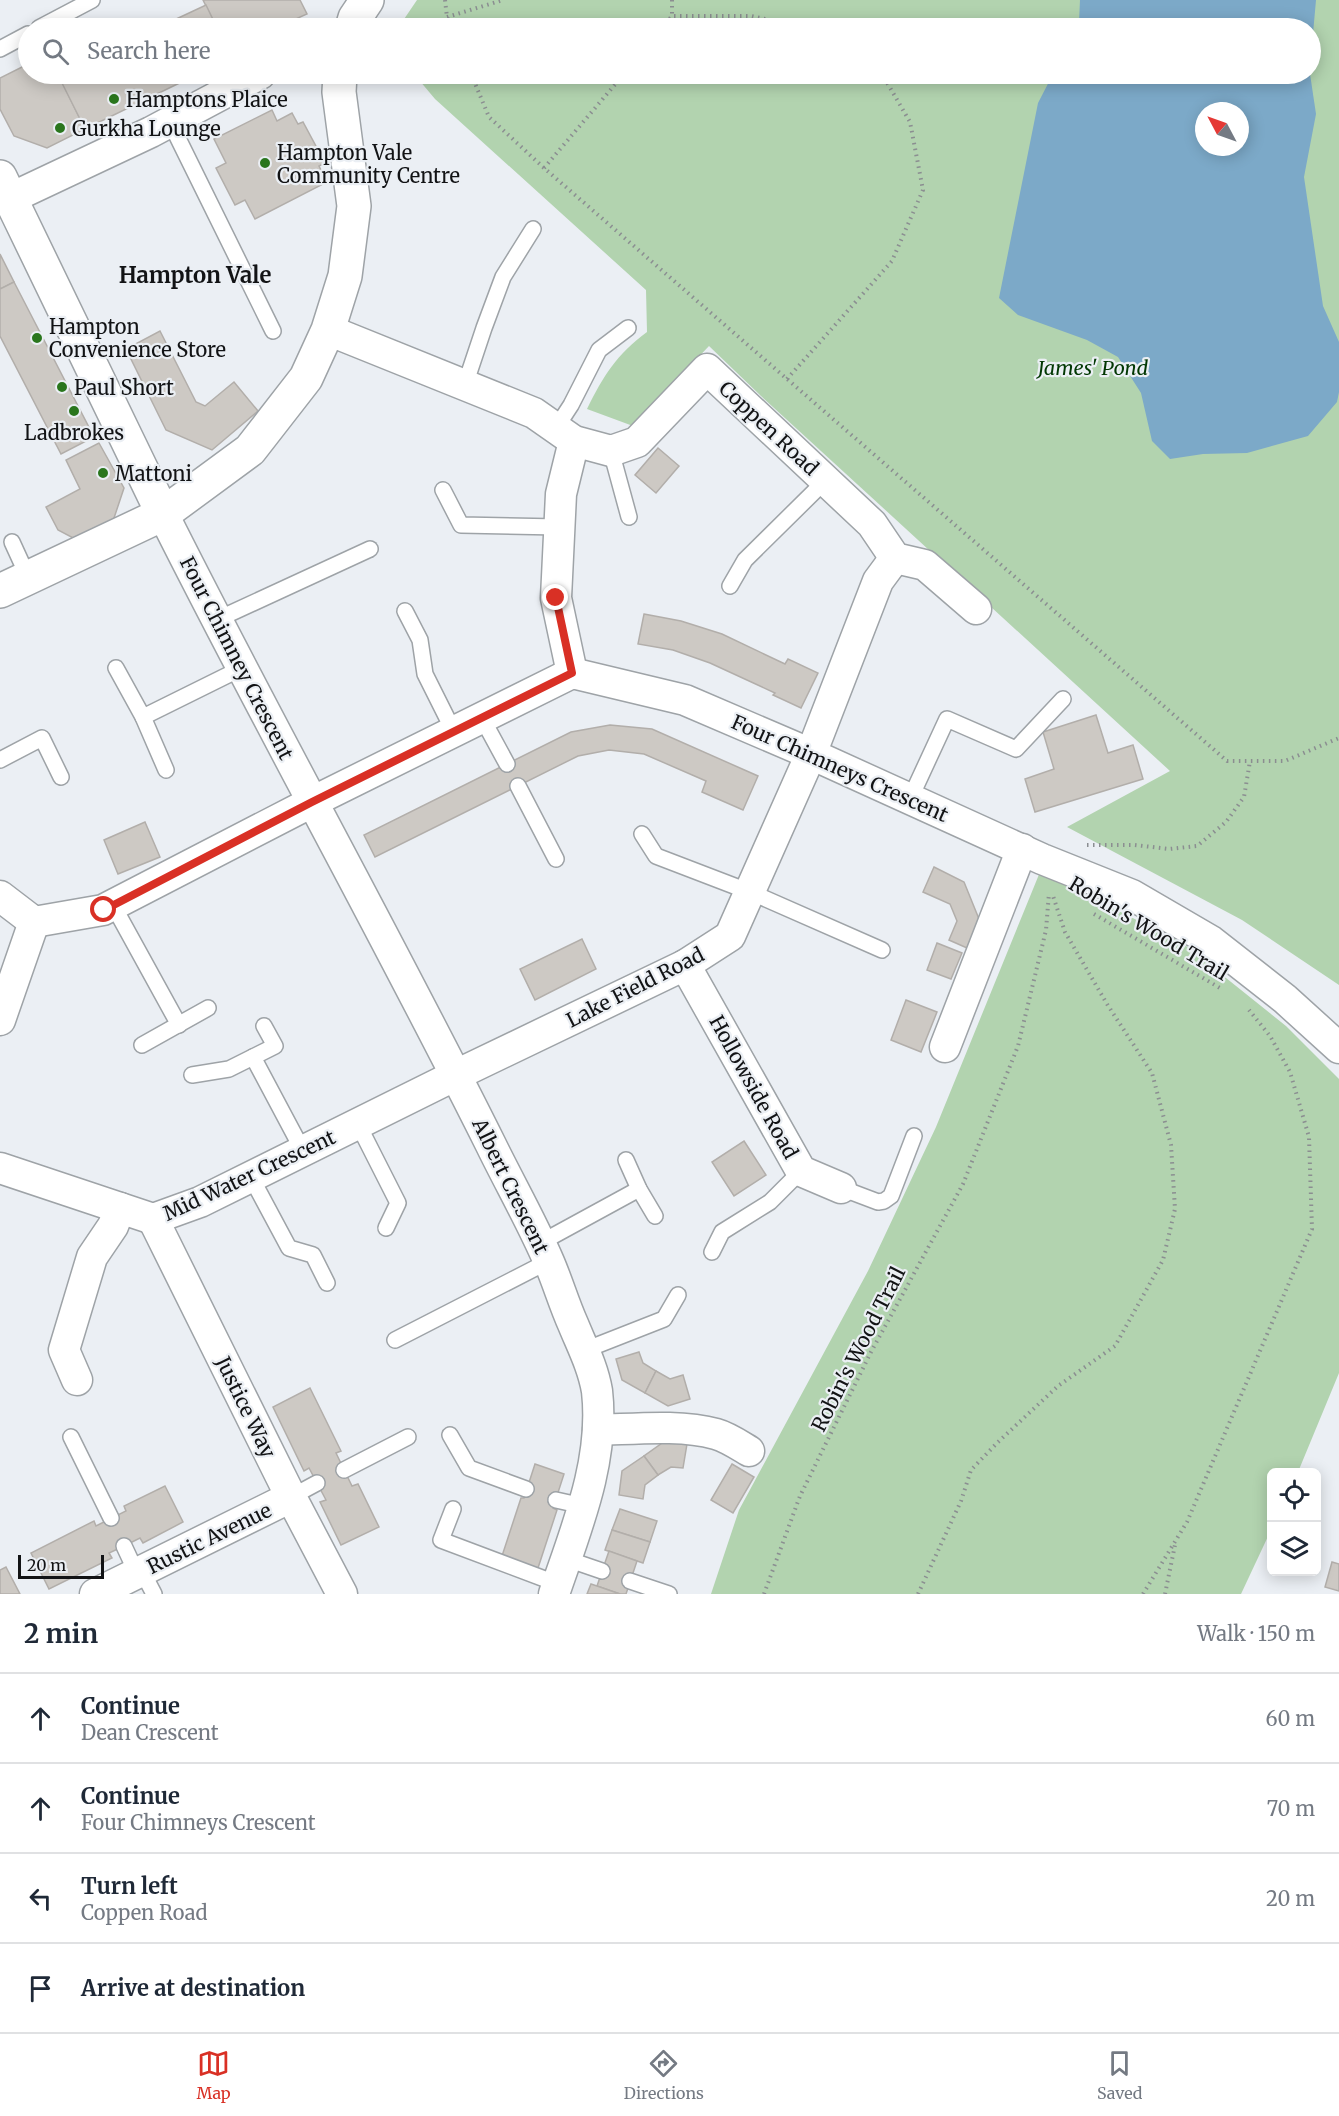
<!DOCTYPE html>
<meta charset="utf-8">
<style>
:root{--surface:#fff;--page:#f6f6f7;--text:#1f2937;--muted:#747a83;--line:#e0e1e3;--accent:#d93025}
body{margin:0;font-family:Merriweather,serif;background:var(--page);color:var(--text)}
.controls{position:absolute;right:18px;bottom:18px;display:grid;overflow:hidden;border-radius:9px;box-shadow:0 3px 15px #0003}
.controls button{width:54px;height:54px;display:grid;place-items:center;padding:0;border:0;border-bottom:2px solid var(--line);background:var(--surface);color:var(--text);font:30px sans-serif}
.compass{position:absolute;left:1195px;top:102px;width:54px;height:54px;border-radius:50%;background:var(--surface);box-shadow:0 3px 15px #0003;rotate:311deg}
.scale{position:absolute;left:18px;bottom:15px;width:86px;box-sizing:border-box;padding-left:6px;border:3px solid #121315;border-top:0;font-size:16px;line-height:21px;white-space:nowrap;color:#121315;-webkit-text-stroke:4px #ebeff4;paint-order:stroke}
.stop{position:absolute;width:18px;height:18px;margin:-14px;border:4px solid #d93025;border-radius:50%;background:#fff}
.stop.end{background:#d93025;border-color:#fff;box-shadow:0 2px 6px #0008}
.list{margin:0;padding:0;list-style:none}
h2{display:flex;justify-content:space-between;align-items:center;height:78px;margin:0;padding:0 24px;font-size:26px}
h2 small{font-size:20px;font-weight:400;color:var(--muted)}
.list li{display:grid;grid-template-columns:39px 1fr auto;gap:18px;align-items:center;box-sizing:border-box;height:90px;padding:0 24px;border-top:2px solid var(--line)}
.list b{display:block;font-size:22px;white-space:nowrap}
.list p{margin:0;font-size:20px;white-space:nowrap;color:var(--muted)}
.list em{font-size:20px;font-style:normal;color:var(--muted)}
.icon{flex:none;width:33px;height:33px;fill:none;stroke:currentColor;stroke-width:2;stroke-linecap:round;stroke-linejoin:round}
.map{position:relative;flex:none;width:1339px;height:1594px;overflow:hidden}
.search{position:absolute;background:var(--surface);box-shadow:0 3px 15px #0003;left:18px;right:18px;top:18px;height:66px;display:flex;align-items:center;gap:15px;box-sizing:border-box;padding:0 21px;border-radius:33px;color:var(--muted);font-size:22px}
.sheet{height:438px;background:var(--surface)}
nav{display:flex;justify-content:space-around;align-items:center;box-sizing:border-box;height:84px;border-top:2px solid var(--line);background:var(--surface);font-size:16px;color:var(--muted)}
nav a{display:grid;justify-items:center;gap:3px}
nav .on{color:var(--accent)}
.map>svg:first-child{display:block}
</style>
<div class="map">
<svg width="1339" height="1594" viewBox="0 0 1339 1594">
<rect width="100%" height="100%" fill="#ebeff4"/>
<g fill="#b2d3af" fill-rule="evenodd">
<path d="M417,0H1339V985L1242,920L1067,827L1170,771L761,396L709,346L633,426L587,409C604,375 616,355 647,332L646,290L435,99L414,74H1310V28H398ZM1204,111H1240V147H1204Z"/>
<polygon points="1040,872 1181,942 1286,1026 1339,1079 1339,1373 1298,1472 1272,1472 1271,1530 1241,1594 711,1594 739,1510 868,1271 936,1127"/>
</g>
<g fill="#7ca9c8" fill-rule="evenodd">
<polygon points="1080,0 1316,0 1311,56 1310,28 1077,28 1079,23"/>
<path d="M1310,74L1316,114L1304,177L1323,306L1339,342V392L1337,402L1308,436L1247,453L1203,454L1170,459L1152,441L1141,393L1118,357L1087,340L1018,315L999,298L1038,103L1053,74ZM1204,111H1240V147H1204Z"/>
</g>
<g fill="#cdc9c4" stroke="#b2aeaa" stroke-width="1.5">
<polygon points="203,0 300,0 307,14 276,28 217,28"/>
<polygon points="206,5 217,28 157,28"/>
<polygon points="28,64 28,74 58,74 85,129 47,148 14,136 0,109 0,78"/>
<polygon points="66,74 198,74 85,129 59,77"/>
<polygon points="272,110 277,121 292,113 298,124 303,122 325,163 319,166 327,182 255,219 245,200 235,205 216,168 226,163 214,139"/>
<polygon points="0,254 14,282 0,289"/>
<polygon points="14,282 94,437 61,454 0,336 0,289"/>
<polygon points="160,331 196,402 205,406 234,382 258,411 212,450 166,430 126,349"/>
<polygon points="99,443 124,488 113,521 75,539 58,530 46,507 80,489 66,460"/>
<polygon points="658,448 679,466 656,493 635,475"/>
<polygon points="644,614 681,621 722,634 785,664 788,659 818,673 801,708 773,695 775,693 710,663 673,650 638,644"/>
<polygon points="1096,715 1108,753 1133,745 1143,779 1035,812 1025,779 1054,769 1043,732"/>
<polygon points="610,725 652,729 758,776 743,810 702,792 706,781 644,754 609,750 578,756 375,857 364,835 571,732"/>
<polygon points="145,822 160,857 118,874 104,840"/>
<polygon points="934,867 964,882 979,919 967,948 949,940 957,921 950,904 923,892"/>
<polygon points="582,939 596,969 535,1000 520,969"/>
<polygon points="937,943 962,953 951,979 927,970"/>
<polygon points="906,1000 937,1012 921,1052 891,1040"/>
<polygon points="744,1141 766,1175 734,1196 712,1162"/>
<polygon points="639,1352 643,1363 656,1371 645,1393 622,1380 616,1359"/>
<polygon points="656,1371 670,1379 683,1375 690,1399 668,1406 645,1393"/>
<polygon points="310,1388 341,1451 336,1453 352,1486 358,1484 379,1527 341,1545 320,1502 326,1500 317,1483 309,1468 304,1471 273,1407"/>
<polygon points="665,1441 687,1444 683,1468 671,1467 658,1475 644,1456"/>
<polygon points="644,1456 658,1475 645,1485 643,1499 619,1495 622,1471"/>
<polygon points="535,1464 564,1474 553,1508 557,1510 537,1571 501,1559 521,1498 524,1498"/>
<polygon points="732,1464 754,1477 733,1513 711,1500"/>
<polygon points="165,1486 183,1522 143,1543 140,1538 124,1546 109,1553 112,1558 49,1589 31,1553 94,1521 96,1526 126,1511 124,1506"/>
<polygon points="620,1509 657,1521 650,1542 612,1530"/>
<polygon points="612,1530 650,1542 643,1563 605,1550"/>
<polygon points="609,1551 637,1561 626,1594 620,1594 597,1586"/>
<polygon points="1332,1562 1339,1564 1339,1591 1325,1587"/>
<polygon points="6,1567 20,1594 0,1594 0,1570"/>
<polygon points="591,1584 597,1586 620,1594 587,1594"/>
</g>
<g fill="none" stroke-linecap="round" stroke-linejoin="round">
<defs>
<g id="service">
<polyline points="39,28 92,0"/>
<polyline points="0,49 28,34"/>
<polyline points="170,122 273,331"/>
<polyline points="465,385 484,328 503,277 533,229"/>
<polyline points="556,428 571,405 599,350 628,328"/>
<polyline points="611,451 629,517"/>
<polyline points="443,490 461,525 559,527"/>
<polyline points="12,542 28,577"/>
<polyline points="730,586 745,560 825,481"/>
<polyline points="405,611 420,640 425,674 454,732"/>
<polyline points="216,620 370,549"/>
<polyline points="116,668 143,717 166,770"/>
<polyline points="143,717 242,668"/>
<polyline points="482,718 507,764"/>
<polyline points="0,760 42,738 61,777"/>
<polyline points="518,786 556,859"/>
<polyline points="910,799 947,719 1016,749 1063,699"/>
<polyline points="642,834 656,856 750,892 882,950"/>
<polyline points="113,905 179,1025"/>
<polyline points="142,1045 208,1008"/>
<polyline points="253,1057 303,1151"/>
<polyline points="192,1075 229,1069 275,1046 264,1026"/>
<polyline points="358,1124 398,1203 386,1228"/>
<polyline points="626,1160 639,1189 655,1216"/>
<polyline points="251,1177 289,1248 313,1255 327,1283"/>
<polyline points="841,1188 878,1202 884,1201 891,1196 914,1136"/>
<polyline points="540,1243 639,1189"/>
<polyline points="712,1252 722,1232 770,1202 801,1171"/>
<polyline points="395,1340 549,1261"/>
<polyline points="585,1350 664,1319 678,1295"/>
<polyline points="450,1435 469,1468 526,1489"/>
<polyline points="71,1437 111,1518"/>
<polyline points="344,1470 408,1437"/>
<polyline points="291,1497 317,1483"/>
<polyline points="556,1500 583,1506"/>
<polyline points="453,1509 441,1540 558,1584"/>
<polyline points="124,1546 137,1574"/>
<polyline points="567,1559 602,1571"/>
<polyline points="142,1571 154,1594"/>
<polyline points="630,1581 669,1594"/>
</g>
<g id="minor">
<polyline points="11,198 151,132 260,74"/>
<polyline points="328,330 534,413 574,441 611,451 637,442 707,369 872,524 895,558 925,565 976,609"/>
<path d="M163,514C269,726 385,932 491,1145C510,1184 532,1222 549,1262C558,1283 564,1304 573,1324C582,1346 593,1367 597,1391C605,1461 576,1529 554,1594"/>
<polyline points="572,673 556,598 561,494 574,441"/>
<polyline points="0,896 34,922 103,910 312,802 572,673 685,700 811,754 1042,859 1132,895 1211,941 1285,999 1339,1048"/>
<polyline points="685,965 801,1171 841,1188"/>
<polyline points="0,1020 34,922"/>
<polyline points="945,1047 1022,849"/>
<polyline points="0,1168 153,1219 200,1202 456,1075 685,965 730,936 811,754 878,581 895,558"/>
<polyline points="153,1219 291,1497 342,1594"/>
<polyline points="77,1380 64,1350 92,1257 113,1226 120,1208"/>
<path d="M598,1430C635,1429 680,1424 716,1434C727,1437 739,1445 749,1451"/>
<polyline points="95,1594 291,1497"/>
</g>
<g id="tertiary">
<polyline points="352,28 355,18 367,0"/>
<polyline points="0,177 163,514"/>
<polyline points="0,591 163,514 250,450 306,378 328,330 345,276 354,206 339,92 340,74"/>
</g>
</defs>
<use href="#service" stroke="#9ea3a7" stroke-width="18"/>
<use href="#minor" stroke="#9ea3a7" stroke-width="33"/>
<use href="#tertiary" stroke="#9ea3a7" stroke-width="36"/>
<g stroke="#8b8e91" stroke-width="4" stroke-dasharray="1.5 4.5" stroke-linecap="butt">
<polyline points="445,0 447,17 452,28"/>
<polyline points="672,0 672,16 751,16 807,28"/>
<polyline points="447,17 503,0"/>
<polyline points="662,28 672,16"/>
<polyline points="471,74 489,117 544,168 1227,761 1285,761 1339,738"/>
<polyline points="544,168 624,74"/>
<polyline points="787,379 892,261 923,190 910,122 882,74"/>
<polyline points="1087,845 1135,845 1169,849 1197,846 1226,822 1244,797 1250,761"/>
<polyline points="1094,914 1220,988"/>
<polyline points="764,1594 800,1496 871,1352 963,1184 1018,1046 1046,930 1049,893"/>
<polyline points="918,1594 961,1501 971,1470 997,1443 1058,1386 1115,1346 1163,1260 1175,1209 1171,1145 1152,1073 1107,1004 1065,932 1052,893"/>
<polyline points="1143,1594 1187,1522 1312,1229 1309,1137 1290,1072 1270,1036 1249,1010"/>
<polyline points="1165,1594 1175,1545"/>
</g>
<use href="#service" stroke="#fff" stroke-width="15"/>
<use href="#minor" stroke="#fff" stroke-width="30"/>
<use href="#tertiary" stroke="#fff" stroke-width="33"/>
</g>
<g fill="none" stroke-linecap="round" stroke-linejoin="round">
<polyline stroke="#d93025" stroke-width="8" points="104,910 312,802 572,673 556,598"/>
</g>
<g fill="#2a761d" stroke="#ebeff4" stroke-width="2">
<circle cx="114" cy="99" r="6"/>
<circle cx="60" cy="128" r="6"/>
<circle cx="265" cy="163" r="6"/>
<circle cx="37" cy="338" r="6"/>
<circle cx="62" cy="387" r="6"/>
<circle cx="74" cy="411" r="6"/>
<circle cx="103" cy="473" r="6"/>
</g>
<g text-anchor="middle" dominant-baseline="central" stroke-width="4.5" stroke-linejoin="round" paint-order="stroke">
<g font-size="20" fill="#121315" stroke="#ebeff4" text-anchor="start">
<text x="126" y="99">Hamptons Plaice</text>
<text x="72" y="128">Gurkha Lounge</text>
<text x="277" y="152">Hampton Vale<tspan x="277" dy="23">Community Centre</tspan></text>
<text x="49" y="326">Hampton<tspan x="49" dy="23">Convenience Store</tspan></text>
<text x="74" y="387">Paul Short</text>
<text x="74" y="432" text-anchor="middle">Ladbrokes</text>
<text x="115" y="473">Mattoni</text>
</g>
<g font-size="20" font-style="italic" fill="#023803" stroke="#ebeff4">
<text x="1093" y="367">James' Pond</text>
</g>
<g font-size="20" fill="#121315" stroke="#ebeff4">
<text transform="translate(769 428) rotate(43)">Coppen Road</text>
<text transform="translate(237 658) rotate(63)">Four Chimney Crescent</text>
<text transform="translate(840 768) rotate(24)">Four Chimneys Crescent</text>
<text transform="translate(1149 928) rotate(31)">Robin's Wood Trail</text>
<text transform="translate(635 987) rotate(-27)">Lake Field Road</text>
<text transform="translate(754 1087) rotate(61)">Hollowside Road</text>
<text transform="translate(249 1175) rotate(-25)">Mid Water Crescent</text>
<text transform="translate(511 1186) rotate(64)">Albert Crescent</text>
<text transform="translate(858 1349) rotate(-63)">Robin's Wood Trail</text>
<text transform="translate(246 1407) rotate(64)">Justice Way</text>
<text transform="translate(209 1538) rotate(-26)">Rustic Avenue</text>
</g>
<g font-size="22" font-weight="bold" fill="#121315" stroke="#ebeff4">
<text x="195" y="275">Hampton Vale</text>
</g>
</g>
</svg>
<div class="controls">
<button><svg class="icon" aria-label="locate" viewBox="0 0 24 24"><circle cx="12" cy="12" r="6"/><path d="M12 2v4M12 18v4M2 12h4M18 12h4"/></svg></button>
<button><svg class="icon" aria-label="layers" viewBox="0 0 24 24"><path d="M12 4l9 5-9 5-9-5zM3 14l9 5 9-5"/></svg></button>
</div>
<svg class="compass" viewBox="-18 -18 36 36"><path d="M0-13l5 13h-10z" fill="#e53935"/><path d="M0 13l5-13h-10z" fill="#747a83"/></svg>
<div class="scale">20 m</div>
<div class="stop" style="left:104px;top:910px"></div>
<div class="stop end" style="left:556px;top:598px"></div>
<div class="search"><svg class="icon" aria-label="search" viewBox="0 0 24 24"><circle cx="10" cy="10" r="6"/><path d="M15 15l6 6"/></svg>Search here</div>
</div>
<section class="sheet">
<h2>2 min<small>Walk · 150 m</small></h2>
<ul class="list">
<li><svg class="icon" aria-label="ahead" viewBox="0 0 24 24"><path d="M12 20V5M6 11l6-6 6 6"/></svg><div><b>Continue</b><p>Dean Crescent</p></div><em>60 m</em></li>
<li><svg class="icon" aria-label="ahead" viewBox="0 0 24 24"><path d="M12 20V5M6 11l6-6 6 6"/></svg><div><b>Continue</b><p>Four Chimneys Crescent</p></div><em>70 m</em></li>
<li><svg class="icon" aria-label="left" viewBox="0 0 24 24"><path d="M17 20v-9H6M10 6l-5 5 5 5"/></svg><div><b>Turn left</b><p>Coppen Road</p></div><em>20 m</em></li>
<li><svg class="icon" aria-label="arrive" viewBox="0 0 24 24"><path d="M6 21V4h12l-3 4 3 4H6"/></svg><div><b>Arrive at destination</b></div></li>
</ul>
</section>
<nav>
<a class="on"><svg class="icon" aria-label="map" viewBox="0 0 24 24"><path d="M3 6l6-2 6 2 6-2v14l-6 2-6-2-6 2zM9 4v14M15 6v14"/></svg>Map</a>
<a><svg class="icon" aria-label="directions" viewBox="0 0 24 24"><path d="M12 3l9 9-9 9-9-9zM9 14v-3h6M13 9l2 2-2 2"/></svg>Directions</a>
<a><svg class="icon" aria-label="saved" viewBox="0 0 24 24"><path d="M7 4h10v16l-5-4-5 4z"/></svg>Saved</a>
</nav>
